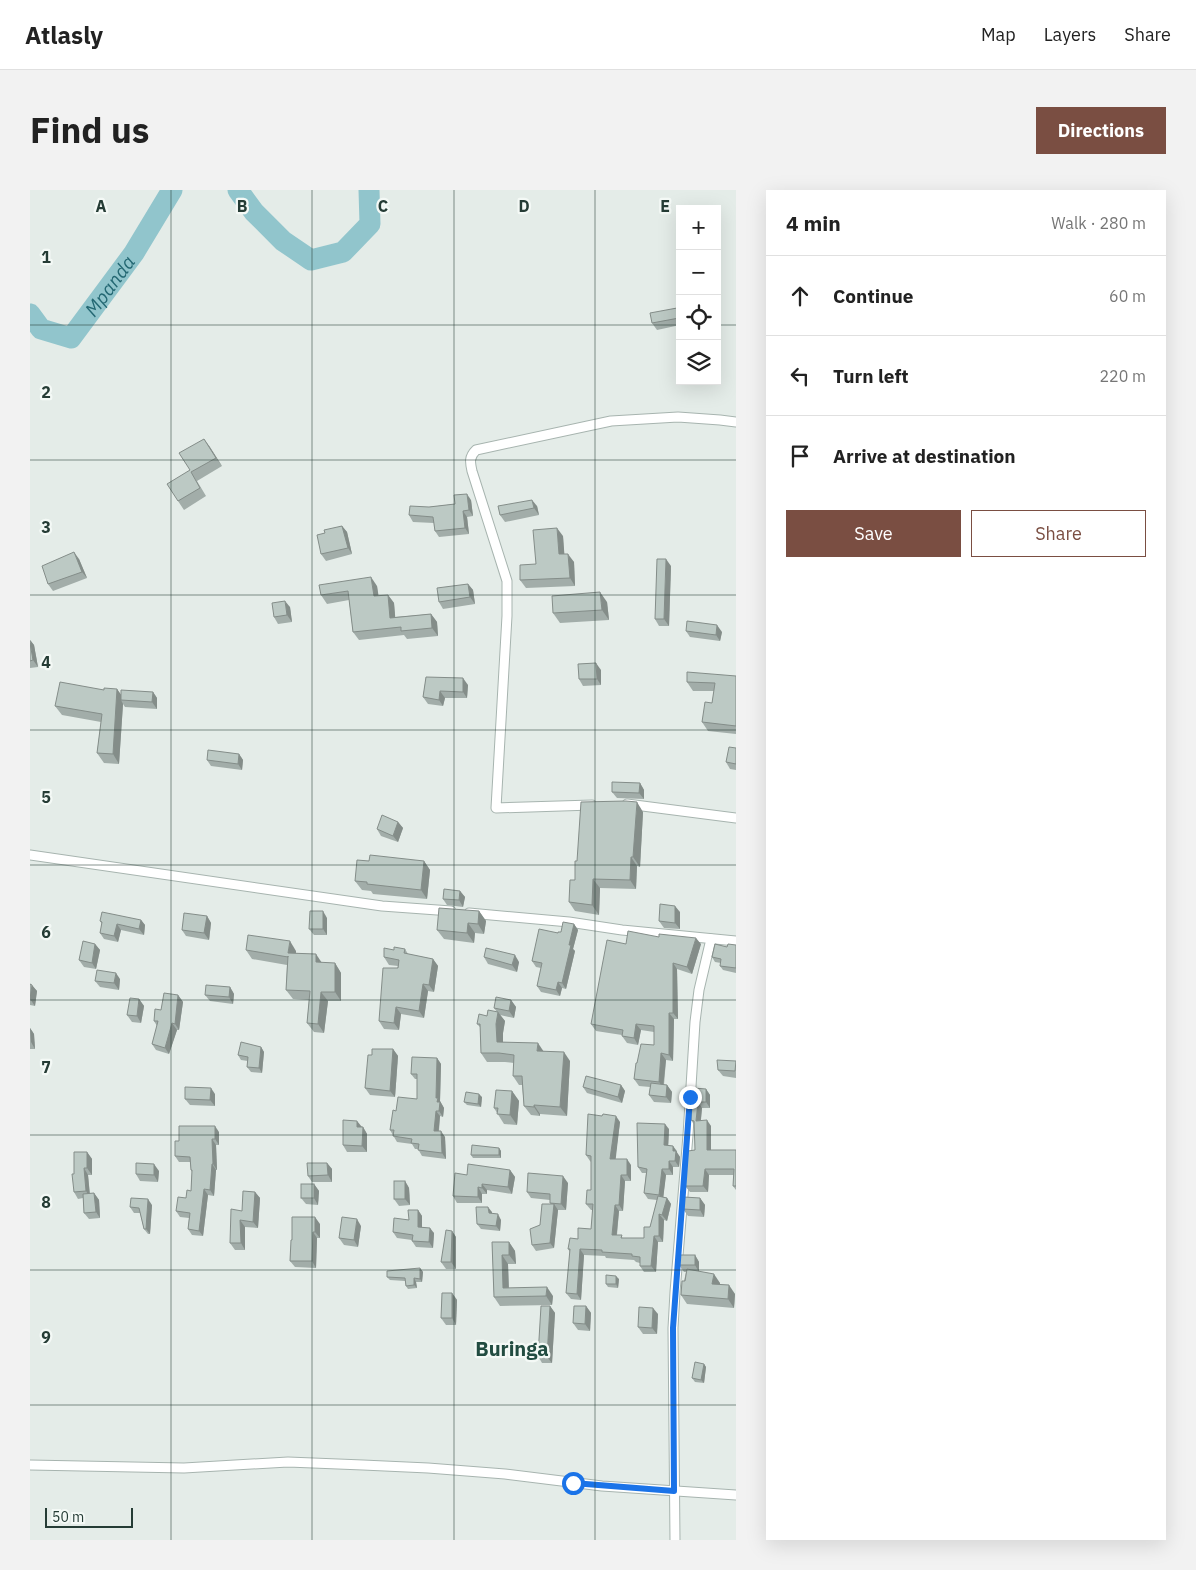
<!DOCTYPE html>
<meta charset="utf-8">
<style>
:root{--surface:#fff;--page:#f2f2f2;--text:#222;--muted:#767676;--line:#e0e0e0;--accent:#7a4e42}
body{margin:0;font-family:"IBM Plex Sans",sans-serif;background:var(--page);color:var(--text)}
.controls{position:absolute;right:15px;top:15px;display:grid;overflow:hidden;border-radius:0px;box-shadow:0 5px 20px #0002}
.controls button{width:45px;height:45px;display:grid;place-items:center;padding:0;border:0;border-bottom:1px solid var(--line);background:var(--surface);color:var(--text);font:25px sans-serif}
.scale{position:absolute;left:15px;bottom:12px;width:88px;box-sizing:border-box;padding-left:5px;border:2px solid #253c35;border-top:0;font-size:14px;line-height:18px;white-space:nowrap;color:#253c35;-webkit-text-stroke:4px #f4f9f6;paint-order:stroke}
.stop{position:absolute;width:15px;height:15px;margin:-11px;border:4px solid #1a73e8;border-radius:50%;background:#fff}
.stop.end{background:#1a73e8;border-color:#fff;box-shadow:0 1px 5px #0008}
.list{margin:0;padding:0;list-style:none}
h2{display:flex;justify-content:space-between;align-items:center;height:65px;margin:0;padding:0 20px;font-size:21px}
h2 small{font-size:16px;font-weight:400;color:var(--muted)}
.list li{display:grid;grid-template-columns:32px 1fr auto;gap:15px;align-items:center;box-sizing:border-box;height:80px;padding:0 20px;border-top:1px solid var(--line)}
.list b{display:block;font-size:19px;white-space:nowrap}
.list em{font-size:16px;font-style:normal;color:var(--muted)}
.actions{display:flex;gap:10px;padding:15px 20px}
.actions a{flex:1;padding:11px 0;border:1px solid var(--accent);border-radius:0px;text-align:center;font-size:18px;color:var(--accent)}
.actions .main{background:var(--accent);color:#fff}
.icon{flex:none;width:28px;height:28px;fill:none;stroke:currentColor;stroke-width:2;stroke-linecap:round;stroke-linejoin:round}
.map{position:relative;flex:none;width:706px;height:1350px;overflow:hidden;border-radius:0px}
header{display:flex;align-items:center;gap:30px;box-sizing:border-box;height:70px;padding:0 25px;background:var(--surface);border-bottom:1px solid var(--line)}
header strong{font-size:24px}
nav{display:flex;gap:28px;margin-inline-start:auto;font-size:18px}
.intro{display:flex;align-items:center;justify-content:space-between;box-sizing:border-box;height:120px;padding:0 30px}
h1{margin:0;font-size:35px}
.button{padding:12px 22px;border-radius:0px;background:var(--accent);color:#fff;font-size:18px;font-weight:700}
main{display:flex;gap:30px;padding:0 30px}
aside{flex:1;background:var(--surface);border-radius:0px;box-shadow:0 5px 20px #0002}
.map>svg:first-child{display:block}
</style>
<header>
<strong>Atlasly</strong>
<nav><a>Map</a><a>Layers</a><a>Share</a></nav>
</header>
<div class="intro"><h1>Find us</h1><a class="button">Directions</a></div>
<main>
<div class="map">
<svg width="706" height="1350" viewBox="0 0 706 1350">
<rect width="100%" height="100%" fill="#e4ece8"/>
<g fill="none" stroke-linecap="round" stroke-linejoin="round">
<g stroke="#91c5cc" stroke-width="21">
<polyline points="208,0 224,22 253,51 281,70 313,62 340,34 339,0"/>
<path id="s1" d="M0,124L11,139L41,148L104,63L142,0"/>
</g>
<defs>
<g id="street">
<polyline points="597,614 706,628"/>
<path d="M562,615L466,618L477,426V391L442,281C440,272 439,267 446,260L581,231L648,227L690,230L706,232"/>
<polyline points="0,665 352,716 421,721"/>
<polyline points="439,723 539,732 592,740 706,751"/>
<polyline points="0,1275 154,1278 258,1272 333,1275 398,1278 475,1284 572,1296 706,1305"/>
<polyline points="645,1350 643,1138 645,1102 658,945 665,832 669,800 681,749"/>
</g>
</defs>
<use href="#street" stroke="#a7b4af" stroke-width="11"/>
<use href="#street" stroke="#fff" stroke-width="9"/>
</g>
<g fill="#a2ada9">
<polygon points="647,118 650,122 650,135 627,140 622,133"/>
<polygon points="687,146 691,156 687,157"/>
<polygon points="174,249 192,276 167,291 176,306 154,320 148,311 160,280"/>
<polygon points="441,310 443,326 437,327 439,344 409,347 405,341 404,333 383,332 379,325 399,317 425,314"/>
<polygon points="507,316 509,325 475,332 470,325"/>
<polygon points="312,336 317,342 322,364 296,371 291,364 295,343"/>
<polygon points="533,346 534,364 544,372 545,396 496,398 490,390"/>
<polygon points="49,369 57,388 23,401 18,394"/>
<polygon points="641,376 639,436 629,436 625,429"/>
<polygon points="438,394 443,400 445,414 413,419 409,412"/>
<polygon points="347,396 348,406 358,405 364,413 365,427 401,424 407,432 408,446 377,449 374,445 329,450 323,442 319,410 297,414 291,405"/>
<polygon points="577,412 579,430 530,433 523,423"/>
<polygon points="260,417 262,432 248,434 244,427"/>
<polygon points="656,441 692,442 690,451 660,447"/>
<polygon points="0,450 4,455 8,477 0,478"/>
<polygon points="571,480 571,495 553,496 549,489"/>
<polygon points="706,486 706,544 678,541 672,532 682,513 684,501 663,501 657,492"/>
<polygon points="396,487 438,495 437,508 415,508 413,516 398,514 393,507"/>
<polygon points="87,499 91,505 123,502 127,508 127,519 95,517 93,514 89,574 74,573 67,563 71,532 32,525 25,516 74,500"/>
<polygon points="706,558 706,580 700,579 696,572"/>
<polygon points="209,564 213,570 212,580 181,576 177,570"/>
<polygon points="610,593 614,600 614,609 587,608 582,602"/>
<polygon points="613,622 610,677 607,676 606,699 570,698 569,725 545,721 539,712 545,690 547,671"/>
<polygon points="368,632 373,638 368,652 351,646 347,639"/>
<polygon points="339,671 394,671 400,680 397,709 343,704 341,701 332,700 325,691"/>
<polygon points="430,701 435,707 433,717 417,715 413,709"/>
<polygon points="449,721 456,731 454,744 445,743 444,753 414,749 407,740"/>
<polygon points="650,722 650,739 634,738 629,731"/>
<polygon points="177,726 181,733 179,750 156,746 152,740"/>
<polygon points="297,728 297,745 284,745 279,739"/>
<polygon points="111,730 115,735 114,745 91,740 88,752 74,749 70,743 72,734 70,731"/>
<polygon points="544,734 548,740 543,759 545,761 536,799 532,798 530,806 511,802 507,796 511,778 506,777 502,771 528,743 531,742"/>
<polygon points="65,754 70,760 66,779 54,777 49,770"/>
<polygon points="596,754 671,754 662,784 647,779 648,829 644,829 643,871 636,870 634,895 637,895 642,902 641,913 624,912 619,905 620,897 609,896 604,889 607,873 624,855 624,842 611,840 608,855 597,853 592,846 592,845 566,841 561,834"/>
<polygon points="706,755 706,783 693,780 690,776 691,773 685,772 682,767 697,757"/>
<polygon points="375,759 378,764 403,769 408,776 404,802 398,801 394,828 371,824 369,840 354,839 349,831 368,776 359,775 354,767 364,760"/>
<polygon points="216,760 266,761 266,763 292,773 305,773 311,783 311,811 298,811 294,843 284,842 277,833 279,810 263,809 256,800 257,775 222,769"/>
<polygon points="454,767 489,772 487,782 458,774"/>
<polygon points="90,789 89,800 70,797 65,791"/>
<polygon points="0,794 7,801 5,816 0,815"/>
<polygon points="200,797 204,804 203,814 180,811 175,805"/>
<polygon points="148,805 153,812 149,840 147,840 139,864 126,860 122,854 127,836 124,831 131,820"/>
<polygon points="109,809 114,816 111,833 102,832 97,825"/>
<polygon points="481,810 486,817 484,828 470,825 475,831 473,843 473,852 513,861 540,871 537,926 510,924 510,926 501,925 494,916 492,895 489,895 483,886 484,873 475,872 457,872 451,863 450,837 447,834 457,826 467,822 464,818"/>
<polygon points="0,838 4,844 5,859 0,859"/>
<polygon points="231,857 234,862 232,883 221,882 217,877 218,871 211,870 208,865"/>
<polygon points="363,859 368,866 365,907 340,905 335,898 342,865"/>
<polygon points="407,868 411,874 410,911 414,918 413,927 410,926 409,941 415,947 416,969 392,966 388,959 385,959 382,954 367,952 360,940 366,921 387,909 387,889 385,889 381,884"/>
<polygon points="706,871 706,888 693,886 688,880"/>
<polygon points="591,895 595,901 592,913 557,903 553,897"/>
<polygon points="663,898 676,899 680,905 680,918 672,918 671,930 681,936 681,960 706,960 706,1000 703,996 704,985 679,985 678,1002 660,1002 655,996 665,960 665,936 661,930"/>
<polygon points="482,901 489,911 487,935 474,934 464,918"/>
<polygon points="185,904 185,916 160,915 155,909"/>
<polygon points="452,907 451,917 437,915 434,912"/>
<polygon points="572,926 590,932 585,969 601,975 601,991 595,991 593,1021 589,1021 587,1045 593,1048 614,1048 620,1037 627,1010 618,1009 614,1003 616,983 612,983 608,977 639,939 638,955 643,956 647,961 647,963 650,967 649,977 643,977 643,985 636,985 633,1007 637,1008 641,1014 637,1031 634,1030 633,1052 628,1052 626,1082 614,1082 610,1076 610,1073 606,1072 604,1070 576,1068 575,1066 554,1065 551,1110 541,1109 536,1103 540,1062 538,1059 548,1049 561,1039 563,1020 561,1020 556,1014 561,1000 561,972 560,971 556,965"/>
<polygon points="332,937 333,937 337,944 337,962 317,962 313,955"/>
<polygon points="189,942 189,955 186,955 187,980 186,980 184,1006 178,1005 173,1046 162,1045 158,1039 159,1028 150,1027 146,1021 156,1008 161,1001 162,982 161,980 160,972 149,972 145,966 149,951"/>
<polygon points="469,958 471,961 471,968 443,968 441,965"/>
<polygon points="57,962 62,969 62,985 58,985 60,1004 64,1003 69,1010 70,1028 59,1029 54,1023 53,1008 48,1009 44,1002 44,984"/>
<polygon points="297,973 302,979 302,992 282,992 278,986"/>
<polygon points="480,980 485,987 482,1004 457,1000 457,1004 452,1004 452,1013 427,1013 423,1006 437,985"/>
<polygon points="129,981 128,992 110,991 106,984"/>
<polygon points="375,991 379,998 380,1015 369,1016 364,1009"/>
<polygon points="538,993 536,1020 528,1020 524,1058 506,1061 502,1055 510,1035 521,1014 520,1013 520,1010 501,1008 497,1002"/>
<polygon points="284,994 289,1001 288,1015 276,1014 271,1008"/>
<polygon points="225,1002 230,1008 228,1038 215,1037 215,1060 205,1060 200,1053 212,1021"/>
<polygon points="670,1008 675,1015 674,1027 658,1026 653,1019"/>
<polygon points="122,1015 120,1044 118,1044 114,1039 110,1023 104,1023 100,1017"/>
<polygon points="388,1020 392,1026 392,1037 404,1043 403,1058 386,1057 382,1051 382,1050 367,1048 363,1042 379,1030"/>
<polygon points="462,1022 462,1023 471,1030 470,1041 451,1039 447,1034"/>
<polygon points="290,1034 290,1048 287,1048 286,1078 265,1077 260,1071 262,1050"/>
<polygon points="331,1036 328,1057 314,1055 309,1048"/>
<polygon points="422,1041 426,1047 426,1079 416,1079 411,1072"/>
<polygon points="462,1052 479,1052 485,1061 486,1074 478,1074 479,1098 523,1106 522,1115 470,1116 464,1107"/>
<polygon points="665,1065 669,1072 669,1081 690,1093 690,1094 705,1104 704,1118 657,1114 651,1105 656,1082 654,1082 649,1075"/>
<polygon points="390,1078 393,1082 392,1092 386,1092 387,1098 378,1099 376,1096 375,1091 360,1090 357,1087"/>
<polygon points="589,1089 588,1098 578,1097 576,1094"/>
<polygon points="422,1103 427,1110 426,1135 416,1135 411,1128"/>
<polygon points="520,1116 525,1123 522,1173 512,1173 508,1166"/>
<polygon points="556,1116 561,1123 560,1141 548,1140 543,1133"/>
<polygon points="628,1124 627,1144 613,1144 608,1137"/>
<polygon points="674,1174 676,1177 674,1193 665,1192 662,1188"/>
</g>
<g fill="#848d89">
<polygon points="647,118 650,122 650,129 649,128"/>
<polygon points="687,146 691,156 687,151"/>
<polygon points="174,249 180,257 192,276 186,268"/>
<polygon points="437,304 441,310 443,326 439,320"/>
<polygon points="502,310 507,316 509,325 504,318"/>
<polygon points="433,321 437,327 439,344 435,338"/>
<polygon points="312,336 317,342 322,364 318,358"/>
<polygon points="527,338 533,346 535,372 529,364"/>
<polygon points="44,362 49,369 57,388 52,382"/>
<polygon points="538,364 544,372 545,396 540,388"/>
<polygon points="636,369 641,376 639,436 634,429"/>
<polygon points="341,387 347,396 350,415 344,406"/>
<polygon points="438,394 443,400 445,414 440,407"/>
<polygon points="570,402 577,412 579,430 572,420"/>
<polygon points="358,405 364,413 366,436 360,428"/>
<polygon points="255,411 260,417 262,432 257,425"/>
<polygon points="401,424 407,432 408,446 402,438"/>
<polygon points="687,435 692,442 690,451 686,445"/>
<polygon points="0,450 4,455 8,477 3,470"/>
<polygon points="566,473 571,480 571,495 567,489"/>
<polygon points="433,488 438,495 437,508 433,502"/>
<polygon points="87,499 94,509 91,510 93,514 89,574 83,564"/>
<polygon points="410,501 415,508 413,516 409,510"/>
<polygon points="123,502 127,508 127,519 122,512"/>
<polygon points="209,564 213,570 212,580 208,574"/>
<polygon points="610,593 614,600 614,609 609,603"/>
<polygon points="607,612 613,622 610,677 603,667"/>
<polygon points="368,632 373,638 368,652 363,646"/>
<polygon points="601,667 607,676 606,699 600,690"/>
<polygon points="394,671 400,680 397,709 391,700"/>
<polygon points="563,689 570,698 569,725 562,715"/>
<polygon points="430,701 435,707 433,717 429,710"/>
<polygon points="645,716 650,722 650,739 645,733"/>
<polygon points="293,721 297,728 297,745 293,739"/>
<polygon points="449,721 456,731 454,744 448,734"/>
<polygon points="177,726 181,733 179,750 174,743"/>
<polygon points="111,730 115,735 114,745 109,739"/>
<polygon points="438,733 445,743 444,753 437,743"/>
<polygon points="87,734 91,740 88,752 84,746"/>
<polygon points="544,734 548,740 543,759 545,761 536,799 532,793 539,755"/>
<polygon points="666,748 671,754 662,784 657,777"/>
<polygon points="260,751 266,761 265,772 258,763"/>
<polygon points="65,754 70,760 66,779 62,773"/>
<polygon points="286,764 292,773 286,772"/>
<polygon points="485,765 489,772 487,782 482,775"/>
<polygon points="403,769 408,776 404,802 399,795"/>
<polygon points="305,773 311,783 311,811 305,802"/>
<polygon points="643,773 647,779 648,829 643,823"/>
<polygon points="86,783 90,789 89,800 84,793"/>
<polygon points="528,792 532,798 530,806 526,800"/>
<polygon points="393,794 398,801 394,828 389,821"/>
<polygon points="2,795 7,801 5,816 0,809"/>
<polygon points="200,797 204,804 203,814 199,807"/>
<polygon points="291,802 298,811 294,843 288,834"/>
<polygon points="148,805 153,812 149,840 145,834"/>
<polygon points="109,809 114,816 111,833 107,826"/>
<polygon points="481,810 486,817 484,828 479,821"/>
<polygon points="366,817 371,824 369,840 364,833"/>
<polygon points="468,822 475,831 473,843 473,861 467,852 466,834"/>
<polygon points="639,823 644,829 643,871 639,865"/>
<polygon points="142,833 147,840 139,864 135,858"/>
<polygon points="606,834 611,840 608,855 604,848"/>
<polygon points="0,838 4,844 5,859 1,852"/>
<polygon points="508,853 514,862 507,861"/>
<polygon points="231,857 234,862 232,883 229,878"/>
<polygon points="363,859 368,866 365,907 360,901"/>
<polygon points="534,862 540,871 537,926 530,917"/>
<polygon points="631,863 636,870 633,898 629,892"/>
<polygon points="407,868 411,874 410,911 414,918 413,927 409,921 406,908"/>
<polygon points="591,895 595,901 592,913 588,907"/>
<polygon points="637,895 642,902 641,913 636,907"/>
<polygon points="181,898 185,904 185,916 180,910"/>
<polygon points="676,899 680,905 680,918 676,912"/>
<polygon points="482,901 489,911 487,935 480,925"/>
<polygon points="449,904 452,907 451,917 448,914"/>
<polygon points="668,912 672,918 670,937 666,931"/>
<polygon points="504,915 510,924 510,926 504,917"/>
<polygon points="406,921 410,926 408,947 404,941"/>
<polygon points="586,926 590,932 585,975 580,969"/>
<polygon points="677,930 681,936 681,966 677,960"/>
<polygon points="327,931 332,937 327,937"/>
<polygon points="635,934 639,939 638,961 634,955"/>
<polygon points="185,936 189,942 189,955 185,949"/>
<polygon points="333,937 337,944 337,962 332,956"/>
<polygon points="411,941 415,947 416,969 412,963"/>
<polygon points="182,949 186,955 187,980 183,974"/>
<polygon points="643,956 650,967 649,977 645,971 643,961"/>
<polygon points="469,958 471,961 471,968 469,965"/>
<polygon points="57,962 62,969 62,985 57,978"/>
<polygon points="597,969 601,975 601,991 597,985"/>
<polygon points="639,971 643,977 643,985 639,979"/>
<polygon points="297,973 302,979 302,992 298,985"/>
<polygon points="124,974 129,981 128,992 124,985"/>
<polygon points="182,974 186,980 184,1006 180,1000"/>
<polygon points="54,978 58,985 60,1008 56,1001"/>
<polygon points="632,979 636,985 633,1010 629,1005"/>
<polygon points="675,979 679,985 678,1002 673,996"/>
<polygon points="480,980 485,987 482,1004 478,997"/>
<polygon points="591,985 595,991 593,1021 589,1015"/>
<polygon points="533,986 538,993 536,1020 531,1014"/>
<polygon points="375,991 379,998 380,1015 375,1009"/>
<polygon points="284,994 289,1001 288,1015 284,1008"/>
<polygon points="452,994 457,1000 457,1004 452,998"/>
<polygon points="448,997 452,1004 452,1013 448,1007"/>
<polygon points="174,999 178,1005 173,1046 169,1041"/>
<polygon points="225,1002 230,1008 228,1038 223,1032"/>
<polygon points="64,1003 69,1010 70,1028 66,1022"/>
<polygon points="637,1008 641,1014 637,1031 632,1025"/>
<polygon points="670,1008 675,1015 674,1027 670,1020"/>
<polygon points="118,1009 122,1015 120,1044 116,1039"/>
<polygon points="524,1014 528,1020 524,1058 520,1053"/>
<polygon points="585,1015 589,1021 586,1051 582,1045"/>
<polygon points="458,1017 462,1022 462,1029 459,1023"/>
<polygon points="388,1020 392,1026 392,1043 388,1037"/>
<polygon points="468,1024 471,1030 470,1041 466,1036"/>
<polygon points="629,1024 634,1030 633,1052 629,1046"/>
<polygon points="285,1027 290,1034 290,1048 285,1042"/>
<polygon points="327,1029 331,1036 328,1057 324,1050"/>
<polygon points="210,1030 215,1037 215,1060 211,1053"/>
<polygon points="400,1038 404,1043 403,1058 399,1052"/>
<polygon points="422,1041 426,1047 426,1079 421,1072"/>
<polygon points="283,1042 287,1048 286,1078 282,1071"/>
<polygon points="624,1046 628,1052 626,1082 621,1076"/>
<polygon points="479,1052 485,1061 486,1074 479,1065"/>
<polygon points="550,1059 554,1065 551,1110 547,1104"/>
<polygon points="472,1065 478,1074 479,1107 473,1098"/>
<polygon points="665,1065 669,1072 669,1082 665,1075"/>
<polygon points="390,1078 393,1082 392,1092 390,1089"/>
<polygon points="684,1084 690,1093 689,1103 682,1094"/>
<polygon points="586,1086 589,1089 588,1098 586,1094"/>
<polygon points="384,1088 386,1092 387,1098 384,1095"/>
<polygon points="699,1095 705,1104 704,1118 698,1109"/>
<polygon points="517,1097 523,1106 522,1115 516,1106"/>
<polygon points="422,1103 427,1110 426,1135 422,1128"/>
<polygon points="520,1116 525,1123 522,1173 517,1167"/>
<polygon points="556,1116 561,1123 560,1141 555,1134"/>
<polygon points="623,1118 628,1124 627,1144 622,1138"/>
<polygon points="674,1174 676,1177 674,1193 671,1190"/>
</g>
<g fill="#bcc9c4" stroke="#848d89">
<polygon points="647,118 649,128 622,133 620,123"/>
<polygon points="174,249 186,268 161,282 170,298 148,311 137,294 160,280 149,263"/>
<polygon points="437,304 439,320 433,321 435,338 405,341 403,327 379,325 380,316 399,317 425,314 424,305"/>
<polygon points="502,310 504,318 470,325 468,316"/>
<polygon points="312,336 318,358 291,364 287,345 295,343 294,340"/>
<polygon points="527,338 529,364 538,364 540,388 490,390 490,375 506,374 503,340"/>
<polygon points="44,362 52,382 18,394 12,376"/>
<polygon points="627,369 636,369 634,429 625,429"/>
<polygon points="341,387 344,406 358,405 360,428 401,424 402,438 371,441 371,437 323,442 318,401 291,405 289,395"/>
<polygon points="438,394 440,407 409,412 407,398"/>
<polygon points="570,402 572,420 523,423 522,406"/>
<polygon points="255,411 257,425 244,427 242,413"/>
<polygon points="657,431 687,435 686,445 656,441"/>
<polygon points="0,453 3,470 0,471"/>
<polygon points="566,473 567,489 549,489 548,474"/>
<polygon points="657,482 706,486 706,536 672,532 675,512 682,513 685,493 657,492"/>
<polygon points="396,487 433,488 433,502 410,501 409,510 393,507"/>
<polygon points="30,492 74,500 74,498 87,499 83,564 67,563 72,524 25,516"/>
<polygon points="91,500 123,502 122,512 91,510"/>
<polygon points="699,557 706,558 706,574 696,572"/>
<polygon points="178,560 209,564 208,574 177,570"/>
<polygon points="582,592 610,593 609,603 582,602"/>
<polygon points="596,611 607,612 603,667 601,667 600,690 563,689 562,715 539,712 540,690 545,690 545,671 547,671 551,612"/>
<polygon points="352,625 368,632 363,646 347,639"/>
<polygon points="340,665 394,671 391,700 337,694 337,692 325,691 327,670 339,671"/>
<polygon points="414,699 430,701 429,710 413,709"/>
<polygon points="630,714 645,716 645,733 629,731"/>
<polygon points="409,718 449,721 448,734 438,733 437,743 407,740"/>
<polygon points="280,721 293,721 293,739 279,739"/>
<polygon points="72,722 111,730 109,739 87,734 84,746 70,743 72,732 70,731"/>
<polygon points="154,723 177,726 174,743 152,740"/>
<polygon points="533,732 544,734 539,755 541,755 532,793 528,792 526,800 507,796 512,773 502,771 509,739 528,743 528,742 531,742"/>
<polygon points="598,741 629,747 629,744 666,748 657,777 643,773 643,823 639,823 639,865 631,863 629,892 604,889 606,873 607,873 611,854 624,855 624,836 606,834 604,848 592,846 593,840 561,834 577,750 596,754"/>
<polygon points="218,745 260,751 258,763 286,764 286,772 305,773 305,802 291,802 288,834 277,833 280,801 256,800 258,766 258,767 216,760"/>
<polygon points="53,751 65,754 62,773 49,770"/>
<polygon points="685,754 697,757 698,754 706,755 706,778 690,776 691,769 682,767"/>
<polygon points="364,757 375,759 374,763 403,769 399,795 393,794 389,821 366,817 364,833 349,831 353,778 368,778 369,770 354,767 354,758 364,760"/>
<polygon points="456,758 485,765 482,775 454,767"/>
<polygon points="67,780 86,783 84,793 65,791"/>
<polygon points="0,794 2,795 0,809"/>
<polygon points="176,795 200,797 199,807 175,805"/>
<polygon points="134,803 148,805 145,834 142,833 135,858 122,854 128,831 124,831 125,819 131,820"/>
<polygon points="466,807 481,810 479,821 464,818"/>
<polygon points="100,808 109,809 107,826 97,825"/>
<polygon points="458,820 468,822 466,834 467,852 508,853 507,861 534,862 530,917 504,915 504,917 494,916 492,886 483,886 484,865 469,863 451,863 450,834 447,834 449,824 457,826"/>
<polygon points="211,852 231,857 229,878 217,877 218,867 208,865"/>
<polygon points="342,859 363,859 360,901 335,898 338,865 342,865"/>
<polygon points="382,867 407,868 406,908 408,908 407,912 410,912 409,921 406,921 404,941 411,941 412,963 388,960 389,954 381,953 382,949 363,946 364,940 360,940 363,920 366,921 368,907 387,909 387,884 381,884"/>
<polygon points="687,870 706,871 705,881 688,880"/>
<polygon points="556,886 591,895 588,907 553,897"/>
<polygon points="621,893 637,895 636,907 619,905"/>
<polygon points="155,897 181,898 180,910 155,909"/>
<polygon points="663,898 676,899 676,912 668,912 666,931 677,930 677,960 706,960 706,996 703,996 704,979 675,979 673,996 655,996 658,961 665,960 664,931 661,930"/>
<polygon points="466,900 482,901 480,925 467,924 468,918 464,918"/>
<polygon points="436,902 449,904 448,914 434,912"/>
<polygon points="558,924 572,926 573,924 586,926 580,969 597,969 597,985 591,985 589,1015 585,1015 582,1045 592,1045 591,1048 614,1048 614,1037 620,1037 628,1006 637,1008 632,1025 629,1024 629,1046 624,1046 621,1076 610,1076 610,1067 602,1066 602,1064 572,1062 572,1060 550,1059 547,1104 536,1103 540,1059 538,1059 540,1048 548,1049 548,1038 561,1039 563,1014 556,1014 557,1000 561,1000 561,966 556,965"/>
<polygon points="313,930 327,931 327,937 333,937 332,956 313,955"/>
<polygon points="607,933 635,934 634,955 643,956 643,961 646,961 645,971 639,971 639,979 632,979 629,1005 614,1003 617,979 608,977"/>
<polygon points="149,936 185,936 185,949 182,949 183,974 182,974 180,1000 174,999 169,1041 158,1039 160,1023 146,1021 148,1007 156,1008 157,1000 161,1001 162,980 161,980 160,967 145,966 145,951 149,951"/>
<polygon points="442,955 469,958 469,965 441,965"/>
<polygon points="44,962 57,962 57,978 54,978 56,1001 44,1002 42,984 44,984"/>
<polygon points="106,973 124,974 124,985 106,984"/>
<polygon points="277,973 297,973 298,985 278,986"/>
<polygon points="438,974 480,980 478,997 452,994 452,998 448,997 448,1007 423,1006 425,983 437,985"/>
<polygon points="498,983 533,986 531,1014 520,1013 520,1004 497,1002"/>
<rect x="364" y="991" width="11" height="18"/>
<rect x="271" y="994" width="13" height="14"/>
<polygon points="213,1001 225,1002 223,1032 210,1030 211,1053 200,1053 201,1019 212,1021"/>
<polygon points="64,1003 66,1022 54,1023 53,1004"/>
<polygon points="654,1007 670,1008 670,1020 653,1019"/>
<polygon points="101,1008 118,1009 116,1039 114,1039 109,1018 100,1017"/>
<polygon points="512,1014 524,1014 520,1053 502,1055 500,1039 510,1035"/>
<polygon points="446,1017 458,1017 459,1023 468,1024 466,1036 447,1034"/>
<polygon points="378,1020 388,1020 388,1037 400,1038 399,1052 382,1051 383,1045 363,1042 364,1028 379,1030"/>
<polygon points="262,1027 285,1027 285,1042 283,1042 282,1071 260,1071 261,1050 262,1050"/>
<polygon points="312,1027 327,1029 324,1050 309,1048"/>
<polygon points="416,1040 422,1041 421,1072 411,1072"/>
<polygon points="462,1052 479,1052 479,1065 472,1065 473,1098 517,1097 516,1106 464,1107"/>
<rect x="649" y="1065" width="16" height="10"/>
<polygon points="390,1078 390,1089 384,1088 384,1095 376,1096 375,1088 357,1087 357,1081"/>
<polygon points="657,1079 684,1084 682,1094 699,1095 698,1109 651,1105 652,1091 655,1091"/>
<polygon points="576,1085 586,1086 586,1094 576,1094"/>
<polygon points="412,1103 422,1103 422,1128 411,1128"/>
<polygon points="511,1116 520,1116 517,1167 508,1166"/>
<polygon points="544,1116 556,1116 555,1134 543,1133"/>
<polygon points="609,1117 623,1118 622,1138 608,1137"/>
<polygon points="665,1172 674,1174 671,1190 662,1188"/>
</g>
<g fill="none" stroke-linecap="round" stroke-linejoin="round">
<polyline stroke="#1a73e8" stroke-width="6" points="543,1293 644,1301 643,1138 660,907"/>
</g>
<path fill="none" stroke="#253c35" stroke-width="1" stroke-opacity="0.55" d="M141,0V1350M282,0V1350M424,0V1350M565,0V1350M0,135H650M687,135H706M0,270H706M0,405H706M0,540H706M0,675H706M0,810H706M0,945H706M0,1080H706M0,1215H706"/>
<g text-anchor="middle" dominant-baseline="central" stroke-width="4.5" stroke-linejoin="round" paint-order="stroke">
<g font-size="19" font-style="italic" fill="#246873" stroke="#f4f9f6">
<text stroke="none"><textPath href="#s1" startOffset="115">Mpanda</textPath></text>
</g>
<g font-size="20" font-weight="bold" fill="#224c41" stroke="#f4f9f6">
<text x="482" y="1158">Buringa</text>
</g>
</g>
<g font-size="16" text-anchor="middle" font-weight="bold" fill="#253c35" stroke="#f4f9f6" stroke-width="4.5" stroke-linejoin="round" paint-order="stroke">
<text x="71" y="22">A</text>
<text x="212" y="22">B</text>
<text x="353" y="22">C</text>
<text x="494" y="22">D</text>
<text x="635" y="22">E</text>
<text x="16" y="73">1</text>
<text x="16" y="208">2</text>
<text x="16" y="343">3</text>
<text x="16" y="478">4</text>
<text x="16" y="613">5</text>
<text x="16" y="748">6</text>
<text x="16" y="883">7</text>
<text x="16" y="1018">8</text>
<text x="16" y="1153">9</text>
</g>
</svg>
<div class="controls">
<button>+</button>
<button>−</button>
<button><svg class="icon" aria-label="locate" viewBox="0 0 24 24"><circle cx="12" cy="12" r="6"/><path d="M12 2v4M12 18v4M2 12h4M18 12h4"/></svg></button>
<button><svg class="icon" aria-label="layers" viewBox="0 0 24 24"><path d="M12 4l9 5-9 5-9-5zM3 14l9 5 9-5"/></svg></button>
</div>
<div class="scale">50 m</div>
<div class="stop" style="left:543px;top:1293px"></div>
<div class="stop end" style="left:660px;top:907px"></div>
</div>
<aside>
<h2>4 min<small>Walk · 280 m</small></h2>
<ul class="list">
<li><svg class="icon" aria-label="ahead" viewBox="0 0 24 24"><path d="M12 20V5M6 11l6-6 6 6"/></svg><div><b>Continue</b></div><em>60 m</em></li>
<li><svg class="icon" aria-label="left" viewBox="0 0 24 24"><path d="M17 20v-9H6M10 6l-5 5 5 5"/></svg><div><b>Turn left</b></div><em>220 m</em></li>
<li><svg class="icon" aria-label="arrive" viewBox="0 0 24 24"><path d="M6 21V4h12l-3 4 3 4H6"/></svg><div><b>Arrive at destination</b></div></li>
</ul>
<div class="actions"><a class="main">Save</a><a>Share</a></div>
</aside>
</main>
